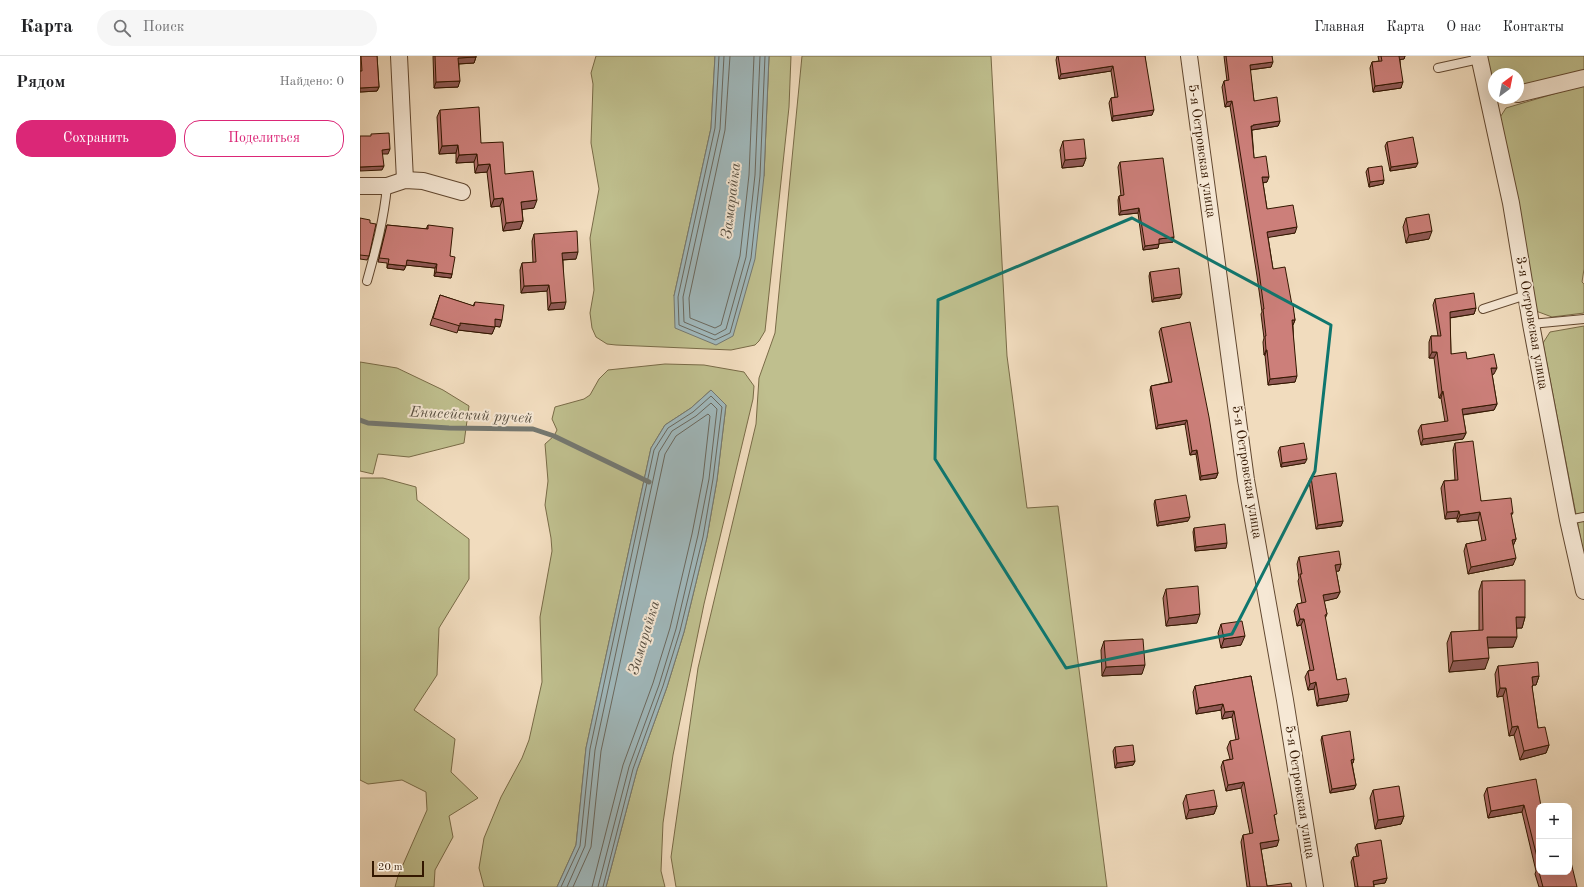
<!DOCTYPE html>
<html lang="ru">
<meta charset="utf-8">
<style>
:root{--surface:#fff;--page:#f6f6f6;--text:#202124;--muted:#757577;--line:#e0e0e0;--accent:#db2777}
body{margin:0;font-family:"Old Standard TT",serif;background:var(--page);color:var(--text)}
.controls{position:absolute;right:12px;bottom:12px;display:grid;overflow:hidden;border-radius:8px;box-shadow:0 4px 16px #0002}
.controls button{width:36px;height:36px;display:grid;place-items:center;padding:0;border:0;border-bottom:1px solid var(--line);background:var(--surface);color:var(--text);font:20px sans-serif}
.compass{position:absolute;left:1128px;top:12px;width:36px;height:36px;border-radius:50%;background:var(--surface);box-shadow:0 4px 16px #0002;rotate:32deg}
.scale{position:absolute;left:12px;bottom:10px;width:52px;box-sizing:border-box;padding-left:4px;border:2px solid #331700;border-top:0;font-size:11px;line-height:14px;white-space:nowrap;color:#331700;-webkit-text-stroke:3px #f6e8d5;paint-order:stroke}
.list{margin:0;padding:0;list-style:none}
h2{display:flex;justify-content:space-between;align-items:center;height:52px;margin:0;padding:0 16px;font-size:17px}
h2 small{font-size:13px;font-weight:400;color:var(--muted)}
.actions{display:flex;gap:8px;padding:12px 16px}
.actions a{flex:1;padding:9px 0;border:1px solid var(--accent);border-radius:16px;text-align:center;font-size:14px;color:var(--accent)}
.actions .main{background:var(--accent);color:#fff}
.icon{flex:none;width:22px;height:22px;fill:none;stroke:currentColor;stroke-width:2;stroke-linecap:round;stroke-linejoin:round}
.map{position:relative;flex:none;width:1224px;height:831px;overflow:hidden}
header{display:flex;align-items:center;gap:24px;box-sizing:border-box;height:56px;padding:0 20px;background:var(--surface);border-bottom:1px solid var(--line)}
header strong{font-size:19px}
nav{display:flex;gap:22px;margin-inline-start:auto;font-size:14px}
.search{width:280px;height:36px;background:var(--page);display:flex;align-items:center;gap:10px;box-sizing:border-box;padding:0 14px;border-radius:22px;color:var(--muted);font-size:15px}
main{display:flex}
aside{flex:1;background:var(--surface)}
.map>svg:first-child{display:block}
</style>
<header>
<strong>Карта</strong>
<div class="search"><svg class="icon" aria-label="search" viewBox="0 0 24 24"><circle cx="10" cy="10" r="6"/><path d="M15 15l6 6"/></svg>Поиск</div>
<nav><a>Главная</a><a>Карта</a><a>О нас</a><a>Контакты</a></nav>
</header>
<main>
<aside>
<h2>Рядом<small>Найдено: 0</small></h2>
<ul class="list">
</ul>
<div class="actions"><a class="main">Сохранить</a><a>Поделиться</a></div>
</aside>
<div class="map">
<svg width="1224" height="831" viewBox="0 0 1224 831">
<rect width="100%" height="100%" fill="#f1dcbe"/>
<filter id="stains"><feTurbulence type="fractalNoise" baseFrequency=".005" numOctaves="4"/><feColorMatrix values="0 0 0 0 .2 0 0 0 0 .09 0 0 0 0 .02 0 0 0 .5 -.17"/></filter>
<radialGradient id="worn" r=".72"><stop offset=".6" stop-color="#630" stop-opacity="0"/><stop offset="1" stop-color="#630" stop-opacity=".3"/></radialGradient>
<g fill="#bfbf8e" stroke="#796b47">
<polygon points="236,0 355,0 351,72 314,240 404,120 409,0 431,0 429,51 405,275 399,285 395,289 371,294 256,289 247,288 236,281 232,272 230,257 234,234 230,182 239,133 231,87 233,28 231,17"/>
<polygon points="442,0 631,0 647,300 667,452 698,450 747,831 316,831 311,801 338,612 396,368 399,322 415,277"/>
<polygon points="1126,0 1224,0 1224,14 1158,32 1158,18 1134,18 1134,27 1129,17"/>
<polygon points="1224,29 1224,213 1222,226 1224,228 1224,257 1192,261 1176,255 1139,63 1146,52"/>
<polygon points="1224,270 1224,500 1183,287 1190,276"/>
<polygon points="0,306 37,312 83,334 109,350 104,387 49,401 18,398 13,418 0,415"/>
<polygon points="305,308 344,309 384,316 394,330 393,343 344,548 313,699 303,767 301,815 305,831 246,831 277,714 307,631 324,576 347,481 357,424 366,349 351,334 331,352 305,369 291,392 226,692 216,789 197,831 124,831 119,812 124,782 141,741 162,702 169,684 182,626 180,561 192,495 191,482 185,449 188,425 185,388 194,380 197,374 192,363 195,351 224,343 230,339 239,323 248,314"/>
<polygon points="0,422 23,422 56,431 57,444 109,483 109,523 79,572 77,619 54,654 95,683 91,716 118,742 89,760 93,781 75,814 74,831 35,831 38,820 67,754 66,736 42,724 8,728 0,724"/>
</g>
<g fill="#a0b9bd" stroke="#747871">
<polygon points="355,0 409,0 404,120 395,203 373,280 356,289 315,272 314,240 351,72"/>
<polygon points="351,334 366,349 357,424 347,481 324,576 307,631 277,714 246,831 197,831 216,789 226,692 291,392 305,369 331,352"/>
</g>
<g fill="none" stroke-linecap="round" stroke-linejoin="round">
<g stroke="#6a685e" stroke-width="1">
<polyline points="359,0 355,72 318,241 319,269 355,284 370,277 391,202 400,120 405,0"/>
<polyline points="364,0 360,73 323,241 324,266 355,279 366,273 386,201 395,119 400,0"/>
<polyline points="370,0 365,74 329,242 330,262 355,272 361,269 380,200 389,119 394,0"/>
<polyline points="201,831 220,790 230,693 294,394 308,372 333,356 351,340 362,351 353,423 343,481 320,575 303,630 273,713 243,831"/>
<polyline points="207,831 225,790 235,694 299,396 312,375 336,360 351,347 357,353 349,423 338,479 316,573 299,629 269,711 238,831"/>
<polyline points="213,831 231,791 241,695 305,398 316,380 348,358 350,360 343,422 332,478 310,572 293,627 263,709 232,831"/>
</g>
<polyline stroke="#747871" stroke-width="5" points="0,364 8,367 89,372 173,373 194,380 289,426"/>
<defs>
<g id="service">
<polyline points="1078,12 1119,3"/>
<path d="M7,225C16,193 24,163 27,130"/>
<polyline points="1123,253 1166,239"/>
<polyline points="1171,268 1224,263"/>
<polyline points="1208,464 1224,461"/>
</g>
<g id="minor">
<polyline points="39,0 45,124"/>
<polyline points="829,0 886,424 925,644 955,831"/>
<polyline points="1119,0 1151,147 1171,268 1208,464 1224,535"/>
<polyline points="1158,38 1224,22"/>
<polyline points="0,130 27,130 45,124 63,125 102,136"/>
</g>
</defs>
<use href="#service" stroke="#624830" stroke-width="10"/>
<use href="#minor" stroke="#624830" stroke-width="18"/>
<use href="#service" stroke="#f6e8d5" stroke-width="8"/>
<use href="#minor" stroke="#f6e8d5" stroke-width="16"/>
</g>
<g fill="#af6d69" stroke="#331700">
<polygon points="0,0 17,0 19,31 17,35 0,36"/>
<polygon points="73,0 116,0 116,1 114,7 99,8 98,31 74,32"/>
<polygon points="697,0 785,0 792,59 752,65 749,47 751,42 755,41 751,15 699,23 696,4"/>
<polygon points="864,0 912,0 911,11 890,14 894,45 920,65 918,70 892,74 892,75 894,102 907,126 903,127 907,153 935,177 908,181 913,213 932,249 935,264 933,269 935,326 908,329 905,299 904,299 903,286 904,282 901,258 902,256 897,220 870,50 865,51 862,31 864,25 867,25"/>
<polygon points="1018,0 1045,0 1044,3 1040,3 1041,32 1013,36 1010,12 1012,6 1019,5"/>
<polygon points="80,54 121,87 145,118 174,152 162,153 163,165 160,173 143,175 140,150 131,151 127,116 115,117 114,106 96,107 96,97 79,98 77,61"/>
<polygon points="703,85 726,102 723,110 702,112 700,94"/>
<polygon points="1027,86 1056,111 1030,115 1025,90"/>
<polygon points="760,106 813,186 799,187 798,192 783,194 778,157 759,159 758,144 759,140 761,140 758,111"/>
<polygon points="1008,112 1024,124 1023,128 1009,131 1006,116"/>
<polygon points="0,162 9,200 7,204 0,203"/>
<polygon points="1046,162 1069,183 1046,187 1043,171"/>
<polygon points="27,169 66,173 68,169 90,200 92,218 91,222 74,220 75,212 46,209 44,214 27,212 27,207 18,206"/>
<polygon points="174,178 216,203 203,204 204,253 188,254 187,235 161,237 160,214 162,207 173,207 172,185"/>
<polygon points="790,216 820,242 792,246 789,220"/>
<polygon points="80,239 113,250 115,246 140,271 135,270 132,278 98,274 97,277 70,269"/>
<polygon points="1075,243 1116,252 1114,258 1090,262 1091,298 1107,303 1134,318 1132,318 1137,348 1134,354 1103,359 1106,377 1103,383 1061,389 1058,375 1061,369 1085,366 1081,342 1079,342 1074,302 1069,302 1069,286 1071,280 1078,280 1073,249"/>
<polygon points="801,272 858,417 856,422 840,424 836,398 830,399 825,368 796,373 790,334 791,330 809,326 799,276"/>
<polygon points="1095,387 1121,445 1153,457 1151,460 1156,483 1153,490 1153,509 1108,518 1104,495 1106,488 1122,485 1118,464 1097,466 1097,462 1085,463 1081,432 1084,425 1095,424 1093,394"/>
<polygon points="920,391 945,407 921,411 918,396"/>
<polygon points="951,421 983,465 981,470 956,473 949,425"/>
<polygon points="795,444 828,465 797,470 794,448"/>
<polygon points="834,472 866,492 835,495 833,476"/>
<polygon points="939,501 981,508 979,515 976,515 980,536 977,542 964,545 967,558 965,563 977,624 989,638 987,645 957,650 954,633 948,634 945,621 948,615 950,614 941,569 937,570 934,555 937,548 942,547 938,525 939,522 937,508"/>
<polygon points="1122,525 1165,561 1162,572 1157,572 1153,591 1128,592 1125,613 1089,616 1087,587 1091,576 1119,575 1119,535"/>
<polygon points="806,533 837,567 806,570 803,542"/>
<polygon points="861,568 881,589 861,592 858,577"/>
<polygon points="744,585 782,618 742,620 741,594"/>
<polygon points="1138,610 1179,620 1176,629 1173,629 1172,632 1178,672 1189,689 1186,697 1160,704 1154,679 1149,680 1143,640 1137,641 1135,618"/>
<polygon points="891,620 915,763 917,790 901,793 907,830 932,831 887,831 881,786 883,779 890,778 881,732 866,735 861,711 863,705 870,703 867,692 870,685 876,684 872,661 862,663 861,654 836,658 833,636 835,630"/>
<polygon points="962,680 994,703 993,707 992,707 996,729 994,733 970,737 961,684"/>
<polygon points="755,691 775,705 773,709 755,712 753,695"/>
<polygon points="1127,732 1179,750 1179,816 1217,831 1179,831 1175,818 1176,815 1162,756 1128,762 1124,739"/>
<polygon points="1013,734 1044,760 1041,768 1015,773 1010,742"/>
<polygon points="826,739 857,750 854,758 826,763 823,747"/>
<polygon points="997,788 1027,822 1025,827 1014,828 1014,831 995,831 991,806 993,801 997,801 995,792"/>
</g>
<g fill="#8f5955" stroke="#331700">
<polygon points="1038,0 1045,0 1044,3 1037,4"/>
<polygon points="116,1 114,7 96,8 98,2"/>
<polygon points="913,6 911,11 888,14 890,9"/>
<polygon points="753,10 751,15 699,23 701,18"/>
<polygon points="100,25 98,31 74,32 76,26"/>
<polygon points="1043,26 1041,32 1013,36 1015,30"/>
<polygon points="19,31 17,35 0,36 0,32"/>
<polygon points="872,45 870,50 865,51 867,46"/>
<polygon points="794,54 792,59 752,65 753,60"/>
<polygon points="920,65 918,70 892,74 891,76 891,70 893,69"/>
<polygon points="98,89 96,97 79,98 82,90"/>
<polygon points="30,93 28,98 21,98 22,94"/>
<polygon points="117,98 114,106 96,107 99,99"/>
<polygon points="726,102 723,110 702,112 705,104"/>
<polygon points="1058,107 1056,111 1030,115 1031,111"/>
<polygon points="130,108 127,116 115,117 118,109"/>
<polygon points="24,110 22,114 0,115 0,111"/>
<polygon points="902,121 909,121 907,126 900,127"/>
<polygon points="1024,124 1023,128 1009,131 1010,126"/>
<polygon points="143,142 140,150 131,151 134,143"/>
<polygon points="177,144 174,152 158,154 161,146"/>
<polygon points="779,152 778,157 759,159 761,155"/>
<polygon points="163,165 160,173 143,175 146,167"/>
<polygon points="937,171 935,177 905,182 907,176"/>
<polygon points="1072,175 1069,183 1046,187 1049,179"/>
<polygon points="814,181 813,186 797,188 799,183"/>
<polygon points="799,188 798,192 783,194 785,190"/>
<polygon points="218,196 216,203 200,204 202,197"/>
<polygon points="47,204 77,208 75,212 45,209"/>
<polygon points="28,208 46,210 44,214 27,212"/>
<polygon points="76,216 92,218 91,222 74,220"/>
<polygon points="189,229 187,235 161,237 164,230"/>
<polygon points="822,238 820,242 792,246 794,242"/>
<polygon points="206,246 204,253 188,254 191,247"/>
<polygon points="1116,252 1114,258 1088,262 1090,256"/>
<polygon points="135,263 142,264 140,271 133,270"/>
<polygon points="932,264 935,264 933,269 930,269"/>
<polygon points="100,267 135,271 132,278 98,274"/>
<polygon points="906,294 907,294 905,299 904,299"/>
<polygon points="1072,296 1077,296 1074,302 1069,302"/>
<polygon points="1131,312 1137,312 1134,318 1129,319"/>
<polygon points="937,320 935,326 908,329 910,323"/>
<polygon points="1083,335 1081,342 1079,342 1082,336"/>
<polygon points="1137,348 1134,354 1100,359 1102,353"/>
<polygon points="827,364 825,368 796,373 798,369"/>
<polygon points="1106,377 1103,383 1061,389 1063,383"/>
<polygon points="837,394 836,398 830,399 832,395"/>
<polygon points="947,403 945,407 921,411 922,407"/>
<polygon points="858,417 856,422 840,424 841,420"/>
<polygon points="1099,455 1097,462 1085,463 1087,456"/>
<polygon points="1120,456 1118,464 1097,466 1100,459"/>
<polygon points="830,461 828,465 797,470 799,466"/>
<polygon points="983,465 981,470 956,473 958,469"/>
<polygon points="1156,483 1153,490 1152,484"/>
<polygon points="867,487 866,492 835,495 836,491"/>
<polygon points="1156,502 1153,509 1108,518 1111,511"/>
<polygon points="981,508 979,515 972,516 975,509"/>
<polygon points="980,536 977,542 961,546 963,539"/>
<polygon points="840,558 837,567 806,570 809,562"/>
<polygon points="1156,561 1165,561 1162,572 1153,572"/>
<polygon points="940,563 944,563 941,569 937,570"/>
<polygon points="885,580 881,589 861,592 864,583"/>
<polygon points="1127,581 1157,581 1153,591 1123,592"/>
<polygon points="1129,602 1125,613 1089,616 1093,605"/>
<polygon points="785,609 782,618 742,620 746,611"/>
<polygon points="1179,620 1176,629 1169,629 1172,621"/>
<polygon points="956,626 954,633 948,634 950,628"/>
<polygon points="1140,632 1146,632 1143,640 1137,641"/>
<polygon points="989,638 987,645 957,650 959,643"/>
<polygon points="863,648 861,654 836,658 839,652"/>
<polygon points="874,655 872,661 862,663 865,656"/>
<polygon points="1158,670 1154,679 1149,680 1152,671"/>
<polygon points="1189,689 1186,697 1160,704 1164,695"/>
<polygon points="994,703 993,707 990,708 991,704"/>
<polygon points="775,705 773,709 755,712 757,707"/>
<polygon points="884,726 881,732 866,735 868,729"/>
<polygon points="996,729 994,733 970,737 972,733"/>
<polygon points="1164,749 1162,756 1128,762 1131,755"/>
<polygon points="857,750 854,758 826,763 829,754"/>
<polygon points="1044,760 1041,768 1015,773 1018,764"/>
<polygon points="919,784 917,790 898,794 900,787"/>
<polygon points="1027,822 1025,827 1011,829 1013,825"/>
</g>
<g fill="#cc7f7a" stroke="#331700">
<polygon points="1,0 17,0 19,31 0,32 0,15 2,15"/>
<polygon points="75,0 116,0 116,1 98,2 100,25 76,26"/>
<polygon points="698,0 785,0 794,54 753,60 751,42 758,41 753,10 701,18"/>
<polygon points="866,0 912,0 913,6 890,9 894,45 917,41 920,65 893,69 893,70 891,70 894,102 906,100 909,121 902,121 907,153 933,149 937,171 907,176 913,213 925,211 932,249 933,249 935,264 932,264 937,320 910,323 907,294 906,294 905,280 906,280 903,253 904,253 899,215 872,45 867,46 864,25 869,24"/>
<polygon points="1021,0 1039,0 1043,26 1015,30 1012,6 1022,5"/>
<polygon points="119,51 121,87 143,86 145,118 173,115 177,144 161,146 163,165 146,167 143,142 134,143 130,108 118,109 117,98 99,99 98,89 82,90 80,54"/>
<polygon points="29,77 30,93 22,94 24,110 0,111 0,80 11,80 11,78"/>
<polygon points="1053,81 1058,107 1031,111 1027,86"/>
<polygon points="724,83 726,102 705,104 703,85"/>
<polygon points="803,102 814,181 799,183 799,188 785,190 779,152 761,155 759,140 764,139 760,106"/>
<polygon points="1022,110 1024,124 1010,126 1008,112"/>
<polygon points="1069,158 1072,175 1049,179 1046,162"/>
<polygon points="0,162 10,164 10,167 16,168 9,200 0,199"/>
<polygon points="27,169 68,173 68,169 93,172 90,200 95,201 92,218 76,216 77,208 47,204 46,210 28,208 29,203 19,202"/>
<polygon points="217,175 218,196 202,197 206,246 191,247 189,229 164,230 162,207 176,206 174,178"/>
<polygon points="819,212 822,238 794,242 790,216"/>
<polygon points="1114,237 1116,252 1090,256 1091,298 1106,296 1107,303 1134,298 1137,312 1131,312 1137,348 1102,353 1106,377 1063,383 1061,369 1088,365 1083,335 1082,336 1077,296 1072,296 1071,280 1081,280 1075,243"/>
<polygon points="80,239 114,250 115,246 144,249 142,264 135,263 135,271 100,267 100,270 73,262"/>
<polygon points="830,266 849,361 858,417 841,420 837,394 832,395 827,364 798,369 791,330 812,326 801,272"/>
<polygon points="1113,385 1121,445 1151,442 1153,457 1151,457 1156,483 1152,484 1156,502 1111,511 1106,488 1126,484 1120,456 1100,459 1099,455 1087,456 1084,425 1098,424 1095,387"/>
<polygon points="944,387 947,403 922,407 920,391"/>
<polygon points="976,417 983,465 958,469 951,421"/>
<polygon points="826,439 830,461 799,466 795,444"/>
<polygon points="865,468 867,487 836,491 834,472"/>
<polygon points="979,495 981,508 975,509 980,536 963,539 967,558 965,559 977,624 986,622 989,638 959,643 956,626 950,628 948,615 954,614 944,563 940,563 937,548 946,546 940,518 942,518 939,501"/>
<polygon points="1165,524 1165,561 1156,561 1157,581 1127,581 1129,602 1093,605 1091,576 1123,574 1122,525"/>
<polygon points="838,530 840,558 809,562 806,533"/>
<polygon points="882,565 885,580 864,583 861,568"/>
<polygon points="783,583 785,609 746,611 744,585"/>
<polygon points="1178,606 1179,620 1172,621 1173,629 1172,630 1178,672 1185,671 1189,689 1164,695 1158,670 1152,671 1146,632 1140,632 1138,610"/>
<polygon points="891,620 917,758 914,759 919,784 900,787 907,830 931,827 932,831 890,831 883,779 893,777 884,726 868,729 863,705 873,703 870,685 879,683 874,655 865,656 863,648 839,652 835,630"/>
<polygon points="990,675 994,703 991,704 996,729 972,733 962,680"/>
<polygon points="773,689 775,705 757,707 755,691"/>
<polygon points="1176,723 1181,750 1179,750 1179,809 1164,749 1131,755 1127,732"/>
<polygon points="1039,730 1044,760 1018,764 1013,734"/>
<polygon points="854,734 857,750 829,754 826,739"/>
<polygon points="1021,784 1027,822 1013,825 1014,831 998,831 993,801 999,800 997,788"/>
<polygon points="1209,798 1217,831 1183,831 1179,816 1209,816"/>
</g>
<path fill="none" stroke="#0f766e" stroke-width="3" stroke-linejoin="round" d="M772,162L971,269L955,415L872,578L706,612L575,403L578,244Z"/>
<g text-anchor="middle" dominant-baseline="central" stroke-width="4" stroke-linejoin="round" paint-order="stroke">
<g font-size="14" fill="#331700" stroke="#f6e8d5">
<text transform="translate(842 95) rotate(82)">5-я Островская улица</text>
<text transform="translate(1172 267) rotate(80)">3-я Островская улица</text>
<text transform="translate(887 416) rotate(81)">5-я Островская улица</text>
<text transform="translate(940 736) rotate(81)">5-я Островская улица</text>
</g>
<g font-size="15" font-style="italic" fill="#595042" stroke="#f6e8d5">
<text transform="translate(372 145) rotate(-83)">Замарайка</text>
<text transform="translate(111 360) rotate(3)">Енисейский ручей</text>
<text transform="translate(285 582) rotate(-73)">Замарайка</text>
</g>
</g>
<rect width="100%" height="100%" filter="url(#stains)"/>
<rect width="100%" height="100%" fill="url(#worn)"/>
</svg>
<div class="controls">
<button>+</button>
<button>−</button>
</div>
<svg class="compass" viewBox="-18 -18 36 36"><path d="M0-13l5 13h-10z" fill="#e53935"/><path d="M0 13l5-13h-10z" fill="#757577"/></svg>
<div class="scale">20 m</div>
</div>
</main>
